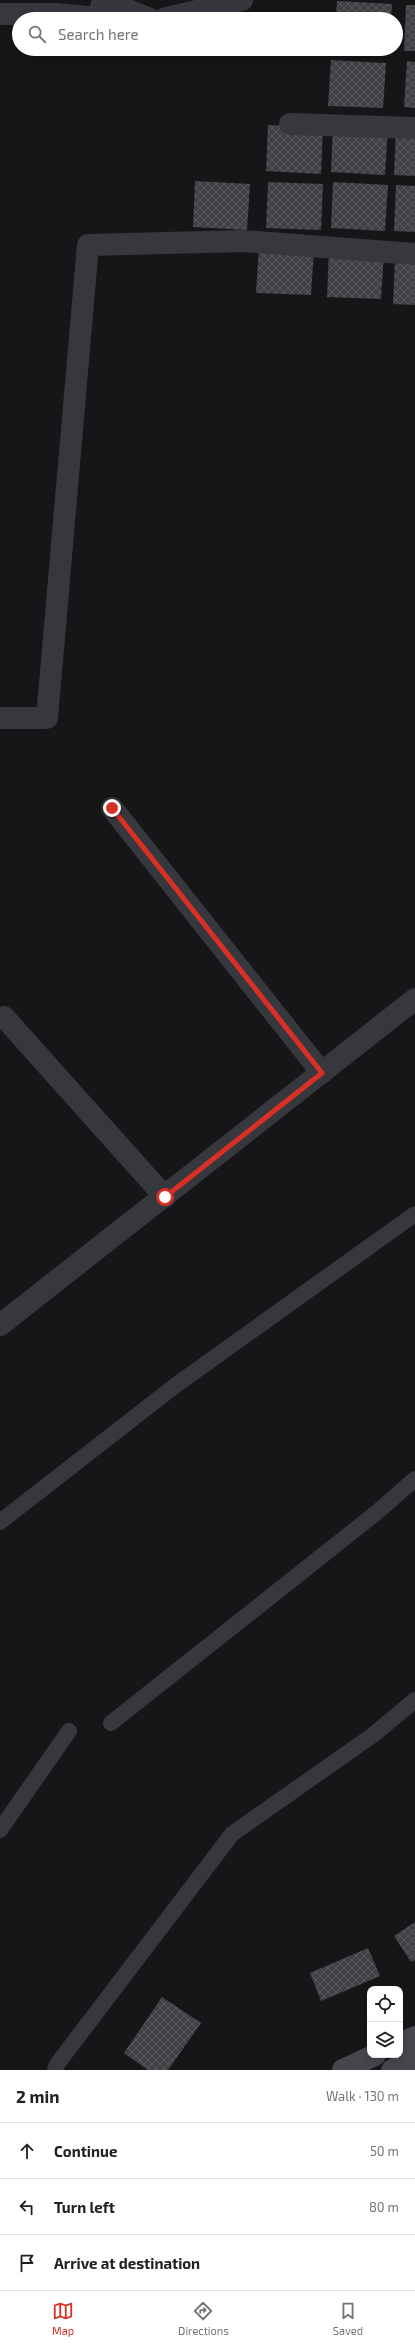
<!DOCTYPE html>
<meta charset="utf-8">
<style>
:root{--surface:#fff;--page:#f6f6f6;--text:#202124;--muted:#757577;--line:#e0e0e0;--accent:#d93025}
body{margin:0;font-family:"Exo 2",sans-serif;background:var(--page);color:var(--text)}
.controls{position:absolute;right:12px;bottom:12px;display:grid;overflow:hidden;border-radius:8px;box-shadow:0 2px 10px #0003}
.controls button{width:36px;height:36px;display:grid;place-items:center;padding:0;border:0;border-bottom:1px solid var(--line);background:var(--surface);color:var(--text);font:20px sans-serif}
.stop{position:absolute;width:12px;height:12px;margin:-9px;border:3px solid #d93025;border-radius:50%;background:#fff}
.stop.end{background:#d93025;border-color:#fff;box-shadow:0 1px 4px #0008}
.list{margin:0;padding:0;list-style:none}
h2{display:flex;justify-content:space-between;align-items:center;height:52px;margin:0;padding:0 16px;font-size:17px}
h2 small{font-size:13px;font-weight:400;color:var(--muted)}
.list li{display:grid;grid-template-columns:26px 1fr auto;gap:12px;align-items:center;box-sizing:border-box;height:56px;padding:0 16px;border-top:1px solid var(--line)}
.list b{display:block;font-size:15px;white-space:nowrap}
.list em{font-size:13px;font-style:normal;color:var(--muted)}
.icon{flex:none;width:22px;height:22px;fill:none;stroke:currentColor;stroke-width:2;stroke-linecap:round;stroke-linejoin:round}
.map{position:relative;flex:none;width:415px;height:2070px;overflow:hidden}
.search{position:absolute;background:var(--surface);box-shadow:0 2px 10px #0003;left:12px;right:12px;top:12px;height:44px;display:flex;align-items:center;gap:10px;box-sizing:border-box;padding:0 14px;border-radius:22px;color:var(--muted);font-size:15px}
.sheet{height:220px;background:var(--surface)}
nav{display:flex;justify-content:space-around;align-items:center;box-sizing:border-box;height:56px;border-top:1px solid var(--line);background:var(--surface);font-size:11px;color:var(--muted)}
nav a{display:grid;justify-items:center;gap:2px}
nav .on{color:var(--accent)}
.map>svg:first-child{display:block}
</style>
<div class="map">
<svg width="415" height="2070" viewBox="0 0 415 2070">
<defs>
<pattern id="building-cross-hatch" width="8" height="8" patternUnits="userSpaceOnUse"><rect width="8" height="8" fill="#404145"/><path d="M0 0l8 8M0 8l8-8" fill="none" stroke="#595a5e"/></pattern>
</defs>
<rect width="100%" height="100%" fill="#161618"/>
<g fill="url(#building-cross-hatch)">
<polygon points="337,1 392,4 391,19 336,19"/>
<polygon points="406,5 415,5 415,51 404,51"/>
<polygon points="331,60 386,63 383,108 328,106"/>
<polygon points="407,61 415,62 415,108 404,107"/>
<polygon points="268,125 323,128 321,174 266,171"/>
<polygon points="333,126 388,129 385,175 331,172"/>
<polygon points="396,129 415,130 415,176 394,175"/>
<polygon points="195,181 250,184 247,230 193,227"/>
<polygon points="268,182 323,184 321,230 266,228"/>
<polygon points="333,182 388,185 385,231 331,228"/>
<polygon points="396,185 415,186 415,232 394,231"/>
<polygon points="259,247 314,249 311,295 256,293"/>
<polygon points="329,251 384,253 381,299 327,297"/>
<polygon points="395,259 415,260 415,305 393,304"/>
<polygon points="415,1922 415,1960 411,1962 394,1936"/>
<polygon points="368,1948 380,1976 321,2001 310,1973"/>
<polygon points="162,1997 201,2023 168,2070 148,2070 124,2053"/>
</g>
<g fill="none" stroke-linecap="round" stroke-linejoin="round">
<g stroke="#37383d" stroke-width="16">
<polyline points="0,1522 176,1385 415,1214"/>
<polyline points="111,1723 376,1513 415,1479"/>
<polyline points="0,1830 69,1731"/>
<polyline points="55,2070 58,2063 232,1834 373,1735 415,1700"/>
</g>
<g stroke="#37383d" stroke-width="22">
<polyline points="103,0 150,19"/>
<polyline points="0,14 54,14 98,18 103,0"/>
<polyline points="163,19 242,0"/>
<polyline points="290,124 415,128"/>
<polyline points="0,718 47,718 88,245 243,241 415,254"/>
<polyline points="112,808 322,1073"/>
<polyline points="4,1017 165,1197"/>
<polyline points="0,1325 415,999"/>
</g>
<g stroke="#45474d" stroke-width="22">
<polyline points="400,2044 415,2037"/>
<polyline points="343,2070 375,2055"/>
<polyline points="392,2070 415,2060"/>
</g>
</g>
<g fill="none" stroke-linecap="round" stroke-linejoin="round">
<polyline stroke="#d93025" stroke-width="5" points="112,808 322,1073 165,1197"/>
</g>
</svg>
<div class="controls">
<button><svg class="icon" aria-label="locate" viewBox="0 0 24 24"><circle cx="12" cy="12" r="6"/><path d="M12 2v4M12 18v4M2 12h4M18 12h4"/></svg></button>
<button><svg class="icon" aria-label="layers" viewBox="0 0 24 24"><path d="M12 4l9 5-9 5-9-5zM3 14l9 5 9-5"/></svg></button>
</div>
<div class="stop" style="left:165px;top:1197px"></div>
<div class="stop end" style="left:112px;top:808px"></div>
<div class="search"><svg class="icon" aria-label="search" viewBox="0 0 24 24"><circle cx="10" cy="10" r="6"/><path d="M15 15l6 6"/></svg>Search here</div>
</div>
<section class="sheet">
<h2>2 min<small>Walk · 130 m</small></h2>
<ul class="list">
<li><svg class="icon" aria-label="ahead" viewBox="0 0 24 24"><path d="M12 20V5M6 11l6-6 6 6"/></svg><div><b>Continue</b></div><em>50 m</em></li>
<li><svg class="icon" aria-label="left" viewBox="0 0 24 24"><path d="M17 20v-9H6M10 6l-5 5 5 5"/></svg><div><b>Turn left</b></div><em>80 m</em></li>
<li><svg class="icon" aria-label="arrive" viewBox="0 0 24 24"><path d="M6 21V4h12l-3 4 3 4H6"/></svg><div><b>Arrive at destination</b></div></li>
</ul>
</section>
<nav>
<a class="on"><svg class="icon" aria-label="map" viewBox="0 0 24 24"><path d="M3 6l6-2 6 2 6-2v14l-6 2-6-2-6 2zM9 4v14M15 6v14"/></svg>Map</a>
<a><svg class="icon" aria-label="directions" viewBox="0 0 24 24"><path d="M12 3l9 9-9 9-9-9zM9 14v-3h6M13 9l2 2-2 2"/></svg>Directions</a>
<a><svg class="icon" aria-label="saved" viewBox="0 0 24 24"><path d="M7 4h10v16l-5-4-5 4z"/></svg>Saved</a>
</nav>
